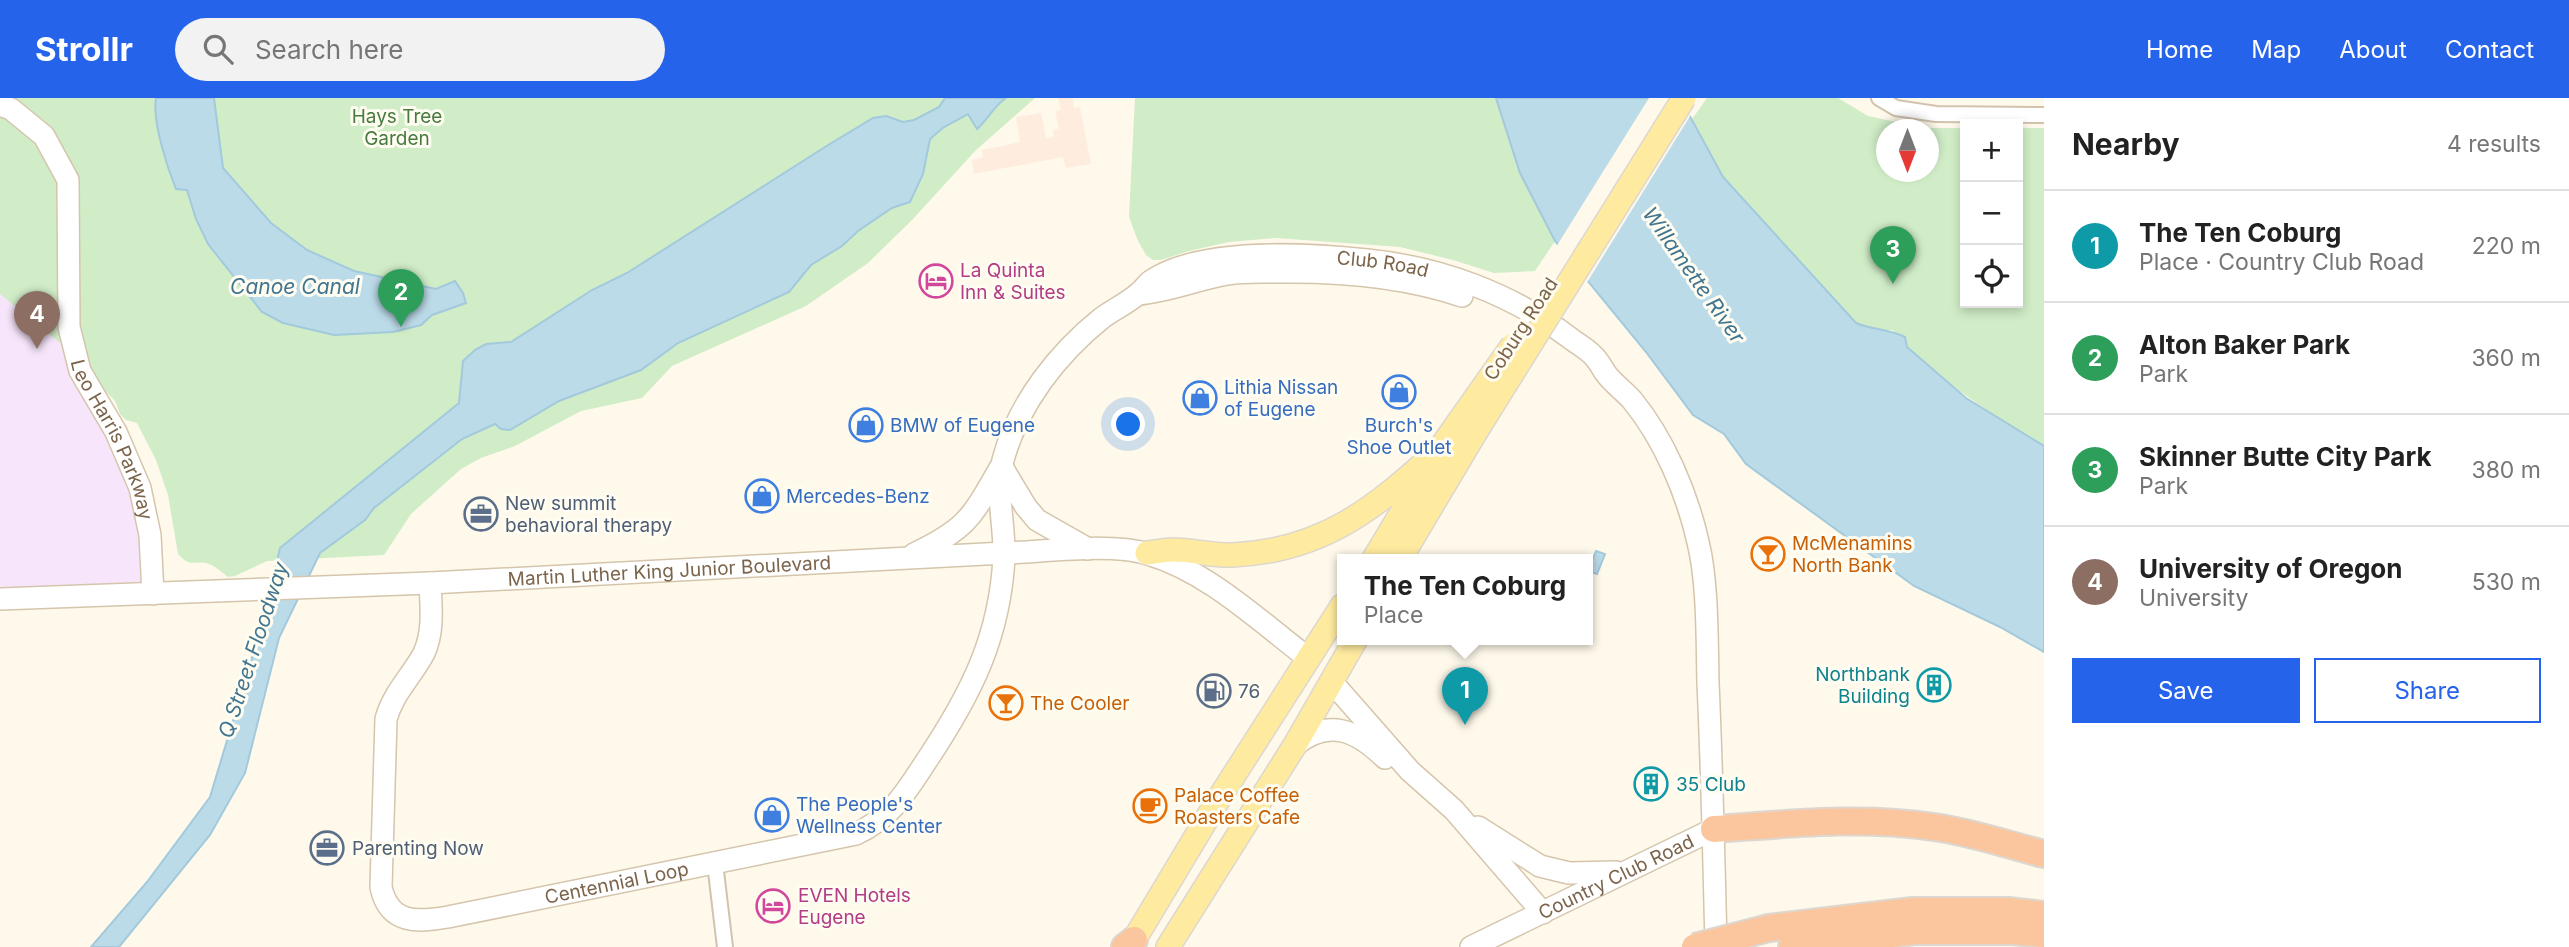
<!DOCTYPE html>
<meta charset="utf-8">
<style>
:root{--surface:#fff;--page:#f2f2f2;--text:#222;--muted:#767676;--line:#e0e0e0;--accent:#2563eb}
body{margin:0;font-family:Inter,sans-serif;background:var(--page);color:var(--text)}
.controls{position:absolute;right:21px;top:21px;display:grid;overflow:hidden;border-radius:0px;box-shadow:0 4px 10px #0003}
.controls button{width:63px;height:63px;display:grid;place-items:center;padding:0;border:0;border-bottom:2px solid var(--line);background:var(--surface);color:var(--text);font:35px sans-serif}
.compass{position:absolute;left:1876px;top:21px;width:63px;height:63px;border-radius:50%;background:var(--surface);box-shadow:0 4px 10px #0003;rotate:180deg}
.you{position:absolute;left:1129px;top:327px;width:24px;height:24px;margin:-18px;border:5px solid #fff;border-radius:50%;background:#1a73e8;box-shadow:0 0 0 10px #1a73e833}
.badge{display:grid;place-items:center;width:46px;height:46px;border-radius:50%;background:var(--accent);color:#fff;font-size:23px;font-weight:700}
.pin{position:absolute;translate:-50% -58px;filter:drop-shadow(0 2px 4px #0008)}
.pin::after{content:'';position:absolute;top:37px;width:24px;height:21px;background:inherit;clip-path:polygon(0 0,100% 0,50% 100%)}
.popup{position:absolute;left:1337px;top:456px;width:256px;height:91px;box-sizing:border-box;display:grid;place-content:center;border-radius:0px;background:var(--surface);filter:drop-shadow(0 2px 5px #0005);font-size:23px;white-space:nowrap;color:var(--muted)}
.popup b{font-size:26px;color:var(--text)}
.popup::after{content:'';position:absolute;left:50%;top:100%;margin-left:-14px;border:14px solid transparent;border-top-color:var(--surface)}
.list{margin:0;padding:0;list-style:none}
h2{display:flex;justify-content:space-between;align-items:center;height:91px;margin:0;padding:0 28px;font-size:30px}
h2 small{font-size:23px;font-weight:400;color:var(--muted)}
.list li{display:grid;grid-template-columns:46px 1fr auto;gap:21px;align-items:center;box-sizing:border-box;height:112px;padding:0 28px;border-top:2px solid var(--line)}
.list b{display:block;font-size:26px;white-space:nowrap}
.list p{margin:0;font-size:23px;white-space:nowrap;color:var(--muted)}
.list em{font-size:23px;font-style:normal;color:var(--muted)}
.actions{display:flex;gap:14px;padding:21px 28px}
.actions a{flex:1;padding:16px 0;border:2px solid var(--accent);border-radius:0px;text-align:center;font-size:24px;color:var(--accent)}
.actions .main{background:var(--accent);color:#fff}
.icon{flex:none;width:38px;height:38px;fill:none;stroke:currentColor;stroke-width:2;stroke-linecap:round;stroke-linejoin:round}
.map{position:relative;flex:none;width:2044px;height:849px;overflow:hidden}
header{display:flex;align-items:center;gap:42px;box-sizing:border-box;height:98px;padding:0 35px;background:var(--accent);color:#fff}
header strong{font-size:33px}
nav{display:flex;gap:38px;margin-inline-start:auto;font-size:24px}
.search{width:490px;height:63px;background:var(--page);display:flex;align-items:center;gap:18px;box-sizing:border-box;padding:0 24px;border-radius:38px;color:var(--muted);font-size:26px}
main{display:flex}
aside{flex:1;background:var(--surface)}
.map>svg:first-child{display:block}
</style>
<header>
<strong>Strollr</strong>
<div class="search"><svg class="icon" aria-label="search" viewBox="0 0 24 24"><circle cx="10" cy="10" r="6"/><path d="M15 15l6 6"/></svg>Search here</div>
<nav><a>Home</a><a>Map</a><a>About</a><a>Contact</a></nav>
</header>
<main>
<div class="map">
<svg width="2044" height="849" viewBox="0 0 2044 849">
<rect width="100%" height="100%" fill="#fef9ea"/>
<polygon fill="#feedde" points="1058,0 1073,0 1074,10 1080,9 1091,66 1066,70 1063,59 974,76 972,62 983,59 982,52 1020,44 1016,19 1041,15 1046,40 1054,39 1053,32 1059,31 1055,13 1061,12"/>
<polygon fill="#f7e6fb" points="0,7 69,229 140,390 153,496 0,501"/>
<g fill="#d0edc7" fill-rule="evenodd">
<path d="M0,0H1035L976,52L912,122L868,165L806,208L672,268L642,300L581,313L515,348L481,360L461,371L411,416L384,457L267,463L235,478L228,479C223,475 215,468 209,466C195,461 191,471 178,456L168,397L156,362L137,325L126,322L120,316L115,303L89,276L91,270L0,196Z"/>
<polygon points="1135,0 1496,0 1520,75 1555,143 1535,173 1494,175 1453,162 1400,149 1276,140 1229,144 1189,153 1161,162 1153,162 1146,157 1138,143 1129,119"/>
<path d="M1707,0H1838L1868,18L1924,30H1965V205H2018V30H2044V348C1989,314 1935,281 1892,232H1874L1856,225L1723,79L1692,21ZM1886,32H1928V74H1886Z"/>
</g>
<g fill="#bcdbe9" stroke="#a2c9dc" stroke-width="2">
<path d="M156,0H214L223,70L271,125L307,152L354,173L436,191L455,183L463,195L466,205L432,217L421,227L393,234L334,237L283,225L262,214L208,146L196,121L187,92L176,91C167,69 152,23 156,0Z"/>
<path d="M945,0H1006C995,7 988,21 977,31L968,16L944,29L930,41L923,76L910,104L892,110L858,133L842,148L811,167L789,194L678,245L641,272L559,303L510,332L501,331L495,326L462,341L374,410L365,422L320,455L279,540L245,675L210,737L119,849H91L147,784L210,699L260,533L280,450L459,305L463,263L475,252L486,246L511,244L592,192L627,175L825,49L873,20L886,18L903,24L914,22L939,9Z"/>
<path d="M1496,0H1680L1723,79L1856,225C1873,232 1889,231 1905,239L1907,249L1966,300L2044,348V554L2000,529L1914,488L1746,366L1724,336L1693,317L1646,254L1555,143L1520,75Z"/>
<polygon points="1596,453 1605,456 1597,476 1588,473"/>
</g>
<polygon fill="#fef9ea" points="1649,0 1684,0 1692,15 1586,186 1556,149"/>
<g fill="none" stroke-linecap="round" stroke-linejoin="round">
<defs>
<g id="street">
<polyline points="1879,0 1896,10 1936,16 2044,17"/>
<polyline points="715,765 725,849"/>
</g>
<g id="secondary">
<path id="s1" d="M0,7L11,11L44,38L68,82L69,229L80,273L116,334L140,390L150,437L153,496"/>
<path d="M1139,196C1170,193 1198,181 1228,176C1243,173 1261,174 1276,174C1338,173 1404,178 1462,198"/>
<polyline points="1002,369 1026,409 1037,422 1088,451"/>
<path d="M914,456C967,431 972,419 1000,370"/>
<path id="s2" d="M430,485C431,508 434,534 424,555C412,578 393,595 386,621L381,789C389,827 418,824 448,819L856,736C892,719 906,694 927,662C971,596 1000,539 1004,459C1005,427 995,393 1003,362C1018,306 1058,255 1102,220C1114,211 1128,205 1139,195C1143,192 1147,186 1151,183C1201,149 1310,156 1367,162C1440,169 1512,196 1570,240C1579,247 1591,253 1597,262C1601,267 1603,272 1607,277C1614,286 1624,293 1632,302C1664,341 1687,395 1698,444C1708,484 1707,543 1708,585C1712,673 1714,761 1716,849"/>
<path id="s3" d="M0,501L430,485L1004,455C1044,454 1110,444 1148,456C1209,474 1259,523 1308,560"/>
<polyline points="1331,583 1410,673 1454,712 1543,815"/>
<path d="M1295,647C1329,620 1356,632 1385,660"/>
<polyline points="1478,729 1540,768 1569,775 1616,774"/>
<path id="s4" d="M1471,849L1714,731"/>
</g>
<g id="primary">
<path d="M1147,455C1155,454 1165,452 1174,452C1193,452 1213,458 1233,457C1323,453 1375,410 1439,352"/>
<polyline points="1374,461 1439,352 1458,325"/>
<polyline points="1400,461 1475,335"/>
<polyline points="1134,842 1218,702 1342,508"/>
<polyline points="1168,849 1295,647 1356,541"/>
</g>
<g id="highway">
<path d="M1714,731C1787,726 1861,718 1934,729C1971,734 2008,747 2044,756"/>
<polyline points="1769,830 1913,813 2008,813 2044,817"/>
<polyline points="1125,849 1134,842"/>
<polyline points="1792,849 1915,833 2012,833 2044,836"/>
</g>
</defs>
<use href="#street" stroke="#d2c3ae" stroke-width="18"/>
<use href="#secondary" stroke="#d5c5ac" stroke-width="24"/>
<use href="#primary" stroke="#ddd7d0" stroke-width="26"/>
<use href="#highway" stroke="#ddd7d0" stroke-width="30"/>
<use href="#street" stroke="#fff" stroke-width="14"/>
<use href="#secondary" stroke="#fff" stroke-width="21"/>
<use href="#primary" stroke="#ffeba0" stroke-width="23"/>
<use href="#highway" stroke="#fbc69e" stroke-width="26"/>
<defs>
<g id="primary-bridge">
<polyline points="1458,325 1513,247"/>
<polyline points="1475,335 1684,0"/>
</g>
<polyline id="highway-bridge" points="1695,849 1769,830"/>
</defs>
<use href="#primary-bridge" stroke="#ddd7d0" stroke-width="26" stroke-linecap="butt"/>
<use href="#highway-bridge" stroke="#ddd7d0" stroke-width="30" stroke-linecap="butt"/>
<use href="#primary-bridge" stroke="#ffeba0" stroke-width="23"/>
<use href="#highway-bridge" stroke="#fbc69e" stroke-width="26"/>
</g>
<defs>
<symbol id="hotel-ring" viewBox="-11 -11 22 22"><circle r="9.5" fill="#fffcf2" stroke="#d1479c" stroke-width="1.5"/><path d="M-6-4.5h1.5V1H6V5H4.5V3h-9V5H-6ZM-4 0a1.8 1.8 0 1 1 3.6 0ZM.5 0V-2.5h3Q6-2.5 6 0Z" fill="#d1479c"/></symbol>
<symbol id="shop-ring" viewBox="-11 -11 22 22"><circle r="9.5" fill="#fffcf2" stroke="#3f7fe0" stroke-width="1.5"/><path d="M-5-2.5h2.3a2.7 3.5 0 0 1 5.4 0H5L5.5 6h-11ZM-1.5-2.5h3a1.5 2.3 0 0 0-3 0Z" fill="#3f7fe0"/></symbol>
<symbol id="office-ring" viewBox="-11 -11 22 22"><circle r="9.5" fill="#fffcf2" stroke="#5c6f8a" stroke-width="1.5"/><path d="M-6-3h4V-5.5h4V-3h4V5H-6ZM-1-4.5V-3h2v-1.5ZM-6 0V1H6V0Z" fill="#5c6f8a"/></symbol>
<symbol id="bar-ring" viewBox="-11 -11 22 22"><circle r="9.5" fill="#fffcf2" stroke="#e8710a" stroke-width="1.5"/><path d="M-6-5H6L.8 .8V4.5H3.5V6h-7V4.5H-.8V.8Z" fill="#e8710a"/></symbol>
<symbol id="building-ring" viewBox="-11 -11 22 22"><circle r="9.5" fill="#fffcf2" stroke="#0f9aa8" stroke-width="1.5"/><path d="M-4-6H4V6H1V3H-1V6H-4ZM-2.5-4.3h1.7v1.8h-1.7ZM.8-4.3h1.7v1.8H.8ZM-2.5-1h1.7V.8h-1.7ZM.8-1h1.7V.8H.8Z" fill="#0f9aa8"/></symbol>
<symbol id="fuel-ring" viewBox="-11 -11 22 22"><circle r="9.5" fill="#fffcf2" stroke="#5c6f8a" stroke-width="1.5"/><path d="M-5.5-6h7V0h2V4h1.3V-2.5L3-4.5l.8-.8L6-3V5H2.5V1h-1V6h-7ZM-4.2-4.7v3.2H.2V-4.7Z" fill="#5c6f8a"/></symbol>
<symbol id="cafe-ring" viewBox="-11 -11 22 22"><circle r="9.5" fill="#fffcf2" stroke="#e8710a" stroke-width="1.5"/><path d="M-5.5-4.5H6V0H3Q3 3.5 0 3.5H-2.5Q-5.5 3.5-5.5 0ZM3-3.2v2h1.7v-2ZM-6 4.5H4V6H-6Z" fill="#e8710a"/></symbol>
</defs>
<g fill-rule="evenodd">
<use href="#hotel-ring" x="917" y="164" width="38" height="38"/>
<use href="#shop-ring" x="1380" y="275" width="38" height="38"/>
<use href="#shop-ring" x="1181" y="281" width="38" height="38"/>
<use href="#shop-ring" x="847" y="308" width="38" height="38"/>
<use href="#shop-ring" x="743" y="379" width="38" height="38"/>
<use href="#office-ring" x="462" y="397" width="38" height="38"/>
<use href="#bar-ring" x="1749" y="437" width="38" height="38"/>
<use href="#building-ring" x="1915" y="568" width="38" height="38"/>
<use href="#fuel-ring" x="1195" y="574" width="38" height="38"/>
<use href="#bar-ring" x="987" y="586" width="38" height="38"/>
<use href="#building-ring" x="1632" y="667" width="38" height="38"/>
<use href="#cafe-ring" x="1131" y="689" width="38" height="38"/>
<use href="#shop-ring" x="753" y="698" width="38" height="38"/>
<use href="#office-ring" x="308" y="731" width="38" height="38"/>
<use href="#hotel-ring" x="754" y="789" width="38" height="38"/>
</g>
<g text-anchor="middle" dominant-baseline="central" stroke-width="6" stroke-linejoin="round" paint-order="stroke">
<g font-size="19" fill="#477b3f" stroke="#fffcf2">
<text x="397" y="18">Hays Tree<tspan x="397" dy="22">Garden</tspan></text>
</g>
<g font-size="19" fill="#7b644b" stroke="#fffcf2">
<text stroke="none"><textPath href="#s2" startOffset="1712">Club Road</textPath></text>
<text transform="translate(1521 231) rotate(-57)">Coburg Road</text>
<text stroke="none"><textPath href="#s1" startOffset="373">Leo Harris Parkway</textPath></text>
<text stroke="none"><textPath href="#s3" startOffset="670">Martin Luther King Junior Boulevard</textPath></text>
<text stroke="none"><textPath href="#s4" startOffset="161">Country Club Road</textPath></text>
<text stroke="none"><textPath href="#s2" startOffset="572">Centennial Loop</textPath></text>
</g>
<g font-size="19" fill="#b23c85" stroke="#fffcf2" text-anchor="start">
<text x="960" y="172">La Quinta<tspan x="960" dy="22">Inn &amp; Suites</tspan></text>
<text x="798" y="797">EVEN Hotels<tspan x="798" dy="22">Eugene</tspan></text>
</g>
<g font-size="19" fill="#366cbe" stroke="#fffcf2" text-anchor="start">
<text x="1224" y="289">Lithia Nissan<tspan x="1224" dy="22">of Eugene</tspan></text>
<text x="890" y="327">BMW of Eugene</text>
<text x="1399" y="327" text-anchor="middle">Burch's<tspan x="1399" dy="22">Shoe Outlet</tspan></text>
<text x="786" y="398">Mercedes-Benz</text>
<text x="796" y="706">The People's<tspan x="796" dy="22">Wellness Center</tspan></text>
</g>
<g font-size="19" fill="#4e5e75" stroke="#fffcf2" text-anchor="start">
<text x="505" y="405">New summit<tspan x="505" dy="22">behavioral therapy</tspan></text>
<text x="1238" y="593">76</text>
<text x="352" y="750">Parenting Now</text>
</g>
<g font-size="19" fill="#c56008" stroke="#fffcf2" text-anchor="start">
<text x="1792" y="445">McMenamins<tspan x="1792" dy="22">North Bank</tspan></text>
<text x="1030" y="605">The Cooler</text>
<text x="1174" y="697">Palace Coffee<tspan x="1174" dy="22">Roasters Cafe</tspan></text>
</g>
<g font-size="19" fill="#0d838f" stroke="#fffcf2" text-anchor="end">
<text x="1910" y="576">Northbank<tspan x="1910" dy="22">Building</tspan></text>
<text x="1676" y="686" text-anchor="start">35 Club</text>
</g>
<g font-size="21" font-style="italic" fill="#427690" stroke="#fffcf2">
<text transform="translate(1694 177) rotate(55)">Willamette River</text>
<text x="295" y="188">Canoe Canal</text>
<text transform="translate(253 552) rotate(-72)">Q Street Floodway</text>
</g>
</g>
</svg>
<div class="controls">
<button>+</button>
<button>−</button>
<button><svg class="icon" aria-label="locate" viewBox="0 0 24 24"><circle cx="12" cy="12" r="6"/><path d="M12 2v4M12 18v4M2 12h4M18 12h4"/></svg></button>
</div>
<svg class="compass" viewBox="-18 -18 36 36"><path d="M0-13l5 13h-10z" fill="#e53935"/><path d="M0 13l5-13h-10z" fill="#767676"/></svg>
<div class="you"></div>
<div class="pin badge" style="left:1465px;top:627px;background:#0f9aa8">1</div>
<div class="popup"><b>The Ten Coburg</b>Place</div>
<div class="pin badge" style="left:401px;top:229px;background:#2e9e5b">2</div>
<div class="pin badge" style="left:1893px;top:186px;background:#2e9e5b">3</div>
<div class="pin badge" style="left:37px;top:251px;background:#8d6e63">4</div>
</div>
<aside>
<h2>Nearby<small>4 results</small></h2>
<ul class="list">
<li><span class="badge" style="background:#0f9aa8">1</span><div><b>The Ten Coburg</b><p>Place · Country Club Road</p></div><em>220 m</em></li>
<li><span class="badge" style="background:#2e9e5b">2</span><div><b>Alton Baker Park</b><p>Park</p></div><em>360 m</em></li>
<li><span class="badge" style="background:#2e9e5b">3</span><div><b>Skinner Butte City Park</b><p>Park</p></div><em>380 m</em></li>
<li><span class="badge" style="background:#8d6e63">4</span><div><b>University of Oregon</b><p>University</p></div><em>530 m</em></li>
</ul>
<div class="actions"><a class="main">Save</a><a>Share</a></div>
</aside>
</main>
